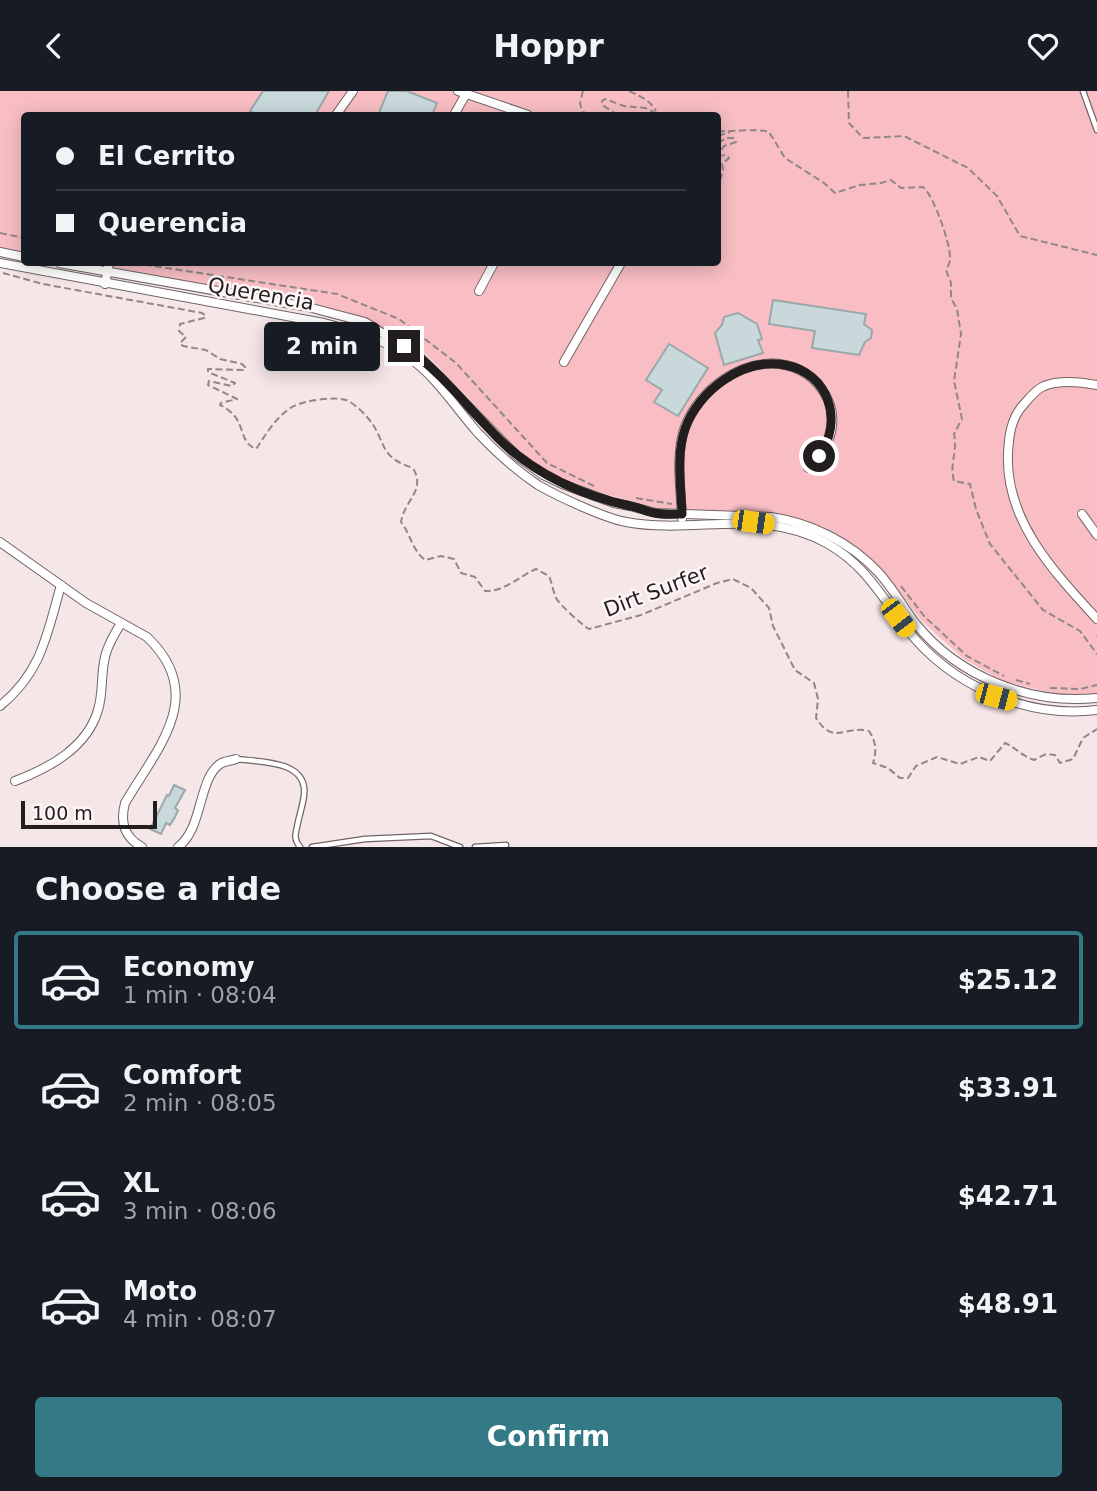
<!DOCTYPE html>
<html lang="en">
<head>
<meta charset="utf-8">
<style>
  body { margin:0; font-family:"DejaVu Sans",sans-serif; background:#20242c; color:#f1f3f6; height:100vh; display:flex; flex-direction:column; font-size:26px; white-space:nowrap }
  * { box-sizing:border-box; margin:0 }
  p { font-size:23px; color:#9ea1a6 }
  .icon { flex:none; width:38px; height:38px; fill:none; stroke:currentColor; stroke-width:2; stroke-linecap:round; stroke-linejoin:round }
  .map { position:relative; height:756px; overflow:hidden }
  .side { display:flex; flex-direction:column; background:#171b24; flex:1 }
  .side>* { flex:none }
  .banner { position:absolute; left:21px; top:21px; width:700px; height:154px; border-radius:7px; box-shadow:0 4px 18px #0003; display:grid; align-content:center; height:154px; padding:0 35px; background:#171b24 }
  .scale { position:absolute; left:21px; bottom:18px; width:136px; box-sizing:border-box; padding-left:7px; border:4px solid #231e1e; border-top:0; font-size:19px; line-height:24px; white-space:nowrap; color:#231e1e; -webkit-text-stroke:5px #fef5f6; paint-order:stroke }
  .end { position:absolute; width:32px; height:32px; margin:-16px; border:9px solid #231e1e; background:#fff; box-shadow:0 0 0 4px #fff }
  .from { border-radius:50% }
  .bubble { position:absolute; height:49px; border-radius:7px; background:#171b24; box-shadow:0 4px 18px #0003; font-size:23px; font-weight:700; line-height:49px; text-align:center }
  .car { position:absolute; width:21px; height:42px; margin:-21px -10px; border-radius:9px; box-shadow:0 0 5px 2px #0007; background:linear-gradient(#f5c518 24%,#345 0 40%,#f5c518 0 76%,#345 0 86%,#f5c518 0) }
  .banner b { display:flex; align-items:center; gap:24px; height:66px; font-size:26px }
  .banner b+b { border-top:2px solid #363941 }
  .banner i { width:18px; height:18px; background:#f1f3f6 }
  ul { padding:0; list-style:none }
  li { display:flex; align-items:center; gap:21px; height:98px; margin:0 14px 10px; padding:0 21px; border:4px solid transparent; border-radius:7px }
  li div { flex:1 }
  li b { display:block; font-size:26px }
  li em { font-style:normal; font-weight:700 }
  li.current { border-color:#337a86 }
  li>.icon { width:63px; height:63px; stroke-width:1.5 }
  h2 { padding:0 35px; font-size:32px; line-height:84px }
  .cta { display:flex; gap:14px; margin-top:auto; padding:14px 35px }
  .cta a { flex:1; height:80px; border-radius:7px; background:#337a86; color:#fff; font-size:28px; font-weight:700; line-height:80px; text-align:center }
  header { display:flex; justify-content:space-between; align-items:center; height:91px; padding:0 35px; background:#171b24; font-size:32px; font-weight:700 }
  .map>svg:first-child { display:block }
  .green { fill:#f8bec3 }
  .building { fill:#c9d8db; stroke:#99a8ab; stroke-width:2 }
  .lines { fill:none; stroke-linecap:round; stroke-linejoin:round }
  .lane-casing { stroke:#726465; stroke-width:7 }
  .street-casing { stroke:#726465; stroke-width:10 }
  .path { stroke:#918788; stroke-width:2; stroke-dasharray:7 3.5; stroke-linecap:butt }
  .lane { stroke:#fff; stroke-width:4.5 }
  .street { stroke:#fff; stroke-width:8 }
  .route { stroke:#231e1e; stroke-width:9 }
  .labels { text-anchor:middle; dominant-baseline:central; stroke-width:5; stroke-linejoin:round; paint-order:stroke }
  .street-label { font-size:21px; fill:#231e1e; stroke:#fef5f6 }
</style>
</head>
<body>
<header><svg class="icon" aria-label="back" viewBox="0 0 24 24"><path d="M15 5l-7 7 7 7"/></svg>Hoppr<svg class="icon" aria-label="heart" viewBox="0 0 24 24"><path d="M12 20l-8-8c-3-5 5-10 8-4 3-6 11-1 8 4z"/></svg></header>
<div class="map">
<svg width="1097" height="756" viewBox="0 0 1097 756">
  <rect width="100%" height="100%" fill="#f5e6e7"/>
  <polygon class="green" points="0,0 1097,0 1097,603 1065,605 1003,590 964,568 923,531 883,481 817,434 787,425 740,421 661,418 593,400 547,382 514,356 425,262 370,229 343,220 73,172 718,172 718,24 24,24 24,163 0,157"/>
  <g class="building">
    <polygon points="263,0 329,0 315,24 258,24 250,20"/>
    <polygon points="388,0 407,0 437,12 432,24 378,24"/>
    <polygon points="773,209 866,223 864,233 872,239 871,247 865,251 859,264 812,257 815,240 769,233"/>
    <polygon points="738,222 757,233 762,248 758,249 763,262 724,274 715,242 722,234 724,226"/>
    <polygon points="669,253 708,277 678,325 654,311 662,299 646,289"/>
    <polygon points="174,694 185,699 175,717 178,719 175,726 170,734 166,732 161,743 150,738 167,704 169,705"/>
  </g>
  <g class="lines">
    <defs>
      <g id="lane">
        <polyline points="1083,0 1097,39"/>
        <path d="M236 668C260 671 308 669 304 704 303 714 299 725 297 736 295 744 294 749 300 756"/>
        <polyline points="312,756 365,748 431,745 460,756"/>
        <polyline points="475,756 506,754"/>
      </g>
      <g id="street">
        <polyline points="458,0 528,24"/>
        <polyline points="336,24 353,0"/>
        <polyline points="454,24 466,3"/>
        <polyline points="0,161 24,166"/>
        <path d="M0 172 324 232C353 240 382 247 407 265 437 286 454 315 478 342 496 361 517 380 538 394 557 405 604 427 626 431 696 444 761 415 828 453 865 474 881 505 906 537 950 594 1026 628 1097 619"/>
        <path d="M59 172 308 216 365 231 420 266 517 365 543 384 562 393 614 412 630 415 656 422 771 426C811 432 850 451 878 481 893 497 903 516 916 533 959 586 1030 614 1097 607"/>
        <polyline points="105,193 109,172"/>
        <polyline points="479,200 494,172"/>
        <polyline points="564,271 621,172"/>
        <path d="M1097 294C1081 291 1059 289 1044 295 1037 298 1029 307 1024 313 1011 327 1009 344 1008 362 1005 430 1054 481 1097 528"/>
        <polyline points="1082,423 1097,444"/>
        <path d="M682 427C681 400 676 369 683 342 694 302 742 265 785 274 815 280 838 310 831 341 828 356 817 366 808 377"/>
        <path d="M0 451 86 512 147 546C208 604 158 656 125 712 120 731 124 746 142 756"/>
        <path d="M0 615C42 581 47 543 61 494"/>
        <path d="M15 690C49 677 87 657 98 619 103 603 101 587 104 571 106 557 114 544 121 532"/>
        <path d="M178 756C203 738 198 688 220 673 224 670 231 670 236 668"/>
      </g>
    </defs>
    <use href="#lane" class="lane-casing"/>
    <use href="#street" class="street-casing"/>
    <g class="path">
      <polyline points="583,0 580,12 583,24"/>
      <path d="M629 0C640 5 650 9 656 20"/>
      <polyline points="848,0 849,32 863,47 904,45 968,77 997,105 1020,145 1097,164"/>
      <polyline points="583,21 591,24"/>
      <polyline points="618,24 602,14 602,10 605,8 624,15 645,17 660,24"/>
      <path d="M718 40C732 41 758 37 769 41L785 67 824 92 835 102 860 94 881 92 891 89 901 97 923 96C934 105 951 154 950 168 950 172 948 175 946 179L951 192V207L957 218 961 243 954 290 962 328 954 343C958 361 949 373 954 390L970 393 976 418 990 453 1043 519 1080 540 1097 563"/>
      <polyline points="718,45 730,41"/>
      <polyline points="718,52 726,47 733,47 736,51 724,55 718,63"/>
      <polyline points="718,65 726,64 729,67 722,73 723,79 718,97"/>
      <polyline points="0,142 24,147"/>
      <polyline points="134,172 337,203 399,228 456,272 547,372 594,395"/>
      <path d="M3 182 43 193 202 222 206 225 204 227 180 233 179 240 186 246 180 252 183 255 206 259 220 268 242 273 246 277 243 279 208 278V281L235 292 232 295 209 290 208 294 237 308 221 312 220 314C249 328 236 350 256 358 266 343 276 326 292 316 302 310 334 305 346 309 352 311 363 321 367 326 388 350 376 365 413 377 426 400 405 408 401 431 411 444 412 459 425 469L441 465 454 468 461 482 475 486 485 500C503 501 519 486 536 478L549 485C552 492 553 500 556 507 559 513 582 534 589 538L641 524 717 492 733 488 751 497 769 517 773 535 795 579 814 592 818 608 816 627C834 655 844 634 869 640 876 651 877 659 873 672L888 677 900 687H908L916 675 937 666 960 673 979 666 990 670 1005 652C1016 657 1022 665 1034 669L1046 663 1055 664 1060 672 1073 668 1083 647 1097 638"/>
      <polyline points="636,407 672,413"/>
      <polyline points="901,495 924,525 967,565 1004,585"/>
      <polyline points="1097,545 1097,546"/>
      <polyline points="1016,589 1030,593"/>
      <polyline points="1050,597 1080,598 1097,594"/>
    </g>
    <use href="#lane" class="lane"/>
    <use href="#street" class="street"/>
  </g>
  <g class="lines">
    <path class="route" d="M404 255C441 280 468 317 499 348 536 384 580 404 630 415 638 416 647 421 655 422 664 424 673 423 682 423 681 395 676 364 685 338 698 300 743 266 785 274 829 282 844 330 819 365"/>
  </g>
  <g class="labels">
    <g class="street-label">
      <text transform="translate(261 203) rotate(10)">Querencia</text>
      <text transform="translate(656 500) rotate(-21)">Dirt Surfer</text>
    </g>
  </g>
</svg>
<div class="scale">100 m</div>
<i class="end from" style="left:819px;top:365px"></i>
<i class="end" style="left:404px;top:255px"></i>
<div class="bubble" style="left:264px;top:231px;width:116px">2 min</div>
<i class="car" style="left:753px;top:431px;rotate:98deg"></i>
<i class="car" style="left:898px;top:527px;rotate:143deg"></i>
<i class="car" style="left:996px;top:606px;rotate:105deg"></i>
<div class="banner">
<b><i class="from"></i>El Cerrito</b>
<b><i></i>Querencia</b>
</div>
</div>
<section class="side">
<h2>Choose a ride</h2>
<ul>
<li class="current"><svg class="icon" aria-label="car" viewBox="0 0 24 24"><path d="M5 17H2v-5l4-1 3-4h7l3 4 3 1v5h-3M9 17h6M6 11h13"/><circle cx="7" cy="17" r="2"/><circle cx="17" cy="17" r="2"/></svg><div><b>Economy</b><p>1 min · 08:04</p></div><em>$25.12</em></li>
<li><svg class="icon" aria-label="car" viewBox="0 0 24 24"><path d="M5 17H2v-5l4-1 3-4h7l3 4 3 1v5h-3M9 17h6M6 11h13"/><circle cx="7" cy="17" r="2"/><circle cx="17" cy="17" r="2"/></svg><div><b>Comfort</b><p>2 min · 08:05</p></div><em>$33.91</em></li>
<li><svg class="icon" aria-label="car" viewBox="0 0 24 24"><path d="M5 17H2v-5l4-1 3-4h7l3 4 3 1v5h-3M9 17h6M6 11h13"/><circle cx="7" cy="17" r="2"/><circle cx="17" cy="17" r="2"/></svg><div><b>XL</b><p>3 min · 08:06</p></div><em>$42.71</em></li>
<li><svg class="icon" aria-label="car" viewBox="0 0 24 24"><path d="M5 17H2v-5l4-1 3-4h7l3 4 3 1v5h-3M9 17h6M6 11h13"/><circle cx="7" cy="17" r="2"/><circle cx="17" cy="17" r="2"/></svg><div><b>Moto</b><p>4 min · 08:07</p></div><em>$48.91</em></li>
</ul>
<div class="cta"><a>Confirm</a></div>
</section>
</body>
</html>
